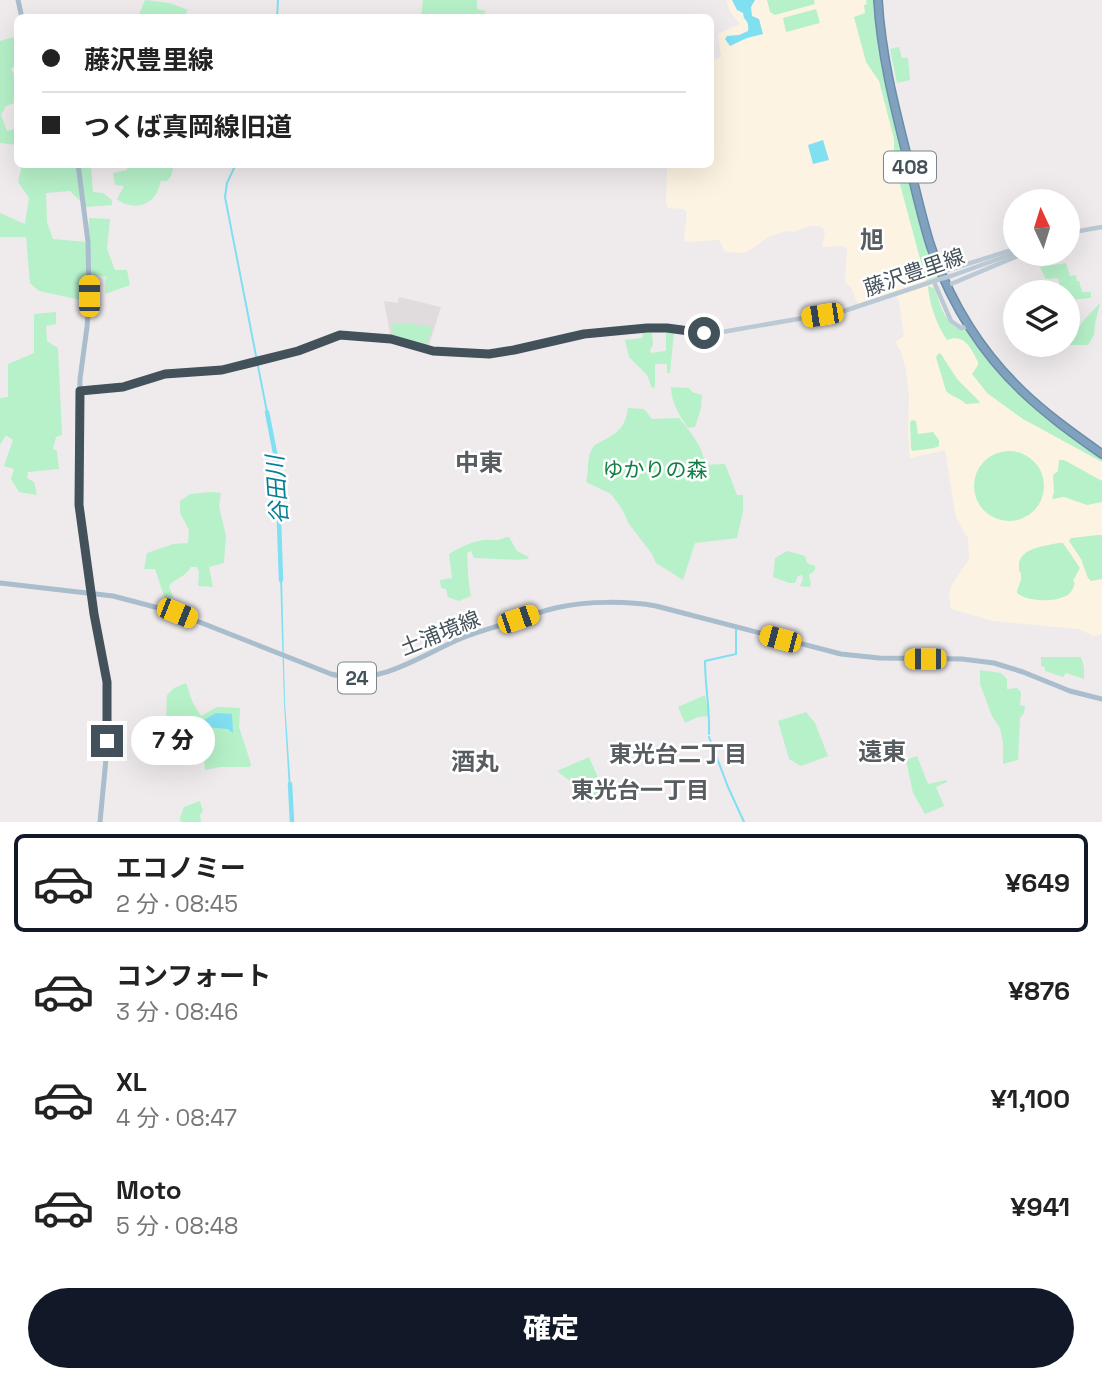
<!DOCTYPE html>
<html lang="ja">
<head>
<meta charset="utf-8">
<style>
  body { margin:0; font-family:"Space Grotesk","Noto Sans JP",sans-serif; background:#f6f6f6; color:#222; height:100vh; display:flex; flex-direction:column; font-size:26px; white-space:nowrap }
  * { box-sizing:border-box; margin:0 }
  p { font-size:23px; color:#767676 }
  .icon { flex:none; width:38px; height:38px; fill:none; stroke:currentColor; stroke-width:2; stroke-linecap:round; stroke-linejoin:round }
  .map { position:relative; height:822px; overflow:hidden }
  .panel { display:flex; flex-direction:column; background:#fff; flex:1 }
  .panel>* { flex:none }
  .banner { position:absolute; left:14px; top:14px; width:700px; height:154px; border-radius:10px; box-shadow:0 7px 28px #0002; display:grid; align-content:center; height:154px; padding:0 28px; background:#fff }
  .needle { width:46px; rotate:356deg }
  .tools { position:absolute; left:1003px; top:189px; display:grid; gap:14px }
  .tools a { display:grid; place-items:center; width:77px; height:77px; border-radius:50%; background:#fff; box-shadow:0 7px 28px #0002; font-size:35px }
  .end { position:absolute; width:32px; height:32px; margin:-16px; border:9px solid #43515a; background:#fff; box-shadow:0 0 0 4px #fff }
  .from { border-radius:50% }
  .bubble { position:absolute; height:49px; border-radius:24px; background:#fff; box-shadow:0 7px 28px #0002; font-size:23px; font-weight:800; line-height:49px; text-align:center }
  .car { position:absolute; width:21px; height:42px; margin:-21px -10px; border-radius:9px; box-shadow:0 0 5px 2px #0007; background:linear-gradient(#f5c518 24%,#345 0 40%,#f5c518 0 76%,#345 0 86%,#f5c518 0) }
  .banner b { display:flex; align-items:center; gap:24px; height:66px; font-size:26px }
  .banner b+b { border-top:2px solid #e0e0e0 }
  .banner i { width:18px; height:18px; background:#222 }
  ul { padding:12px 0 0; list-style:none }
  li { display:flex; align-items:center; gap:21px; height:98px; margin:0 14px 10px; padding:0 14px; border:4px solid transparent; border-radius:10px }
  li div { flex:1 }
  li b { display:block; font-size:26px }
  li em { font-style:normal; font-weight:800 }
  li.active { border-color:#111827 }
  li>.icon { width:63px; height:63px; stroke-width:1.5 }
  .cta { display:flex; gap:14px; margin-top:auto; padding:14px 28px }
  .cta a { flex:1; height:80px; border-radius:42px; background:#111827; color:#fff; font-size:28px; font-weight:800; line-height:80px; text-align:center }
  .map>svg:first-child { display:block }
  .commercial { fill:#fdf3e2 }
  .education { fill:#e0dcde }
  .green { fill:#b6f1c9 }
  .water { fill:#80dff1 }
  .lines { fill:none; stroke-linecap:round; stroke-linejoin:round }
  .stream { stroke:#80dff1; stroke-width:2 }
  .river { stroke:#80dff1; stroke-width:4.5 }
  .highway-casing { stroke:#6b8daa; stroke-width:10 }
  .secondary { stroke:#bbc9d4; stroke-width:4.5 }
  .primary { stroke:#a9bdcd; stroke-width:5 }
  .highway { stroke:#80a2bf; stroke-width:7 }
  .secondary-bridge { stroke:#bbc9d4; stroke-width:4.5 }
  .route { stroke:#43515a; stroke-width:9 }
  .labels { text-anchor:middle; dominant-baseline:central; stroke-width:5; stroke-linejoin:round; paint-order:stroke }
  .shield { fill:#fff; stroke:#7b858c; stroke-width:2 }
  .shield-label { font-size:19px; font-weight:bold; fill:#43515a }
  .street-label { font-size:21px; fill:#43515a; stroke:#fff }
  .park-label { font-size:21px; fill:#117f42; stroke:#fff }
  .water-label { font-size:23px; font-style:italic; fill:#058096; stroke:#fff }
  .neighbourhood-label { font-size:23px; font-weight:bold; fill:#585d61; stroke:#fff }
  .quarter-label { font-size:24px; font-weight:bold; fill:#585d61; stroke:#fff }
</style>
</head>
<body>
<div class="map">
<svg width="1102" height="822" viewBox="0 0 1102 822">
  <rect width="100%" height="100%" fill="#efebec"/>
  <polygon class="commercial" points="726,0 875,0 883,67 923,234 940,277 932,280 948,320 957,329 968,330 1005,378 1102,457 1102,634 1093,636 1079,629 993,621 951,609 949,595 951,586 969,559 968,538 956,518 945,450 910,458 908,434 909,394 906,370 901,352 895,342 904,336 899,302 895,292 858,304 851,288 845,281 847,249 844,246 822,247 825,233 823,228 819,226 810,226 793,232 788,231 770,236 747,252 740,253 725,252 720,241 718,240 686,242 684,241 687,212 683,209 668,208 666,204 667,165 710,164 711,60 719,58 721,56 718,34 719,33 740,24 730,11"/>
  <polygon class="education" points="399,297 441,307 428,348 391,338 384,301 398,303"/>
  <g class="green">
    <polygon points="145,0 170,3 188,10 184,17 138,17"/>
    <polygon points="423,0 477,0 477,9 486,11 484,15 480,17 421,17"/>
    <polygon points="767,0 814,0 815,4 775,15 770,12"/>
    <polygon points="866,0 874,0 882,67 923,234 939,277 926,281 894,162 894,139 879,81 866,62 854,17 865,13 864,5 867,4"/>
    <polygon points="816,9 820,23 786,32 783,18"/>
    <polygon points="17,36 17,64 11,69 13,73 17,72 17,102 6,106 1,115 7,131 17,128 17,145 0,143 0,41"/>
    <polygon points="899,47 902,58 908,58 910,80 897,83 890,49"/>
    <polygon points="22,165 91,165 93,192 103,193 112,200 112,205 86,207 70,191 46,193 47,222 53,239 88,242 89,218 110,219 107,249 115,270 127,270 130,285 105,294 106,277 97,275 83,276 85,301 39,291 30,283 26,237 0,237 0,213 25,224 29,198 18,182"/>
    <path d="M128 165V164L174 165 171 176 167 181H161C159 186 158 193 154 197 146 208 126 208 117 199L124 186 115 185 113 173 127 170Z"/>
    <polygon points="1066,263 1070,276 1076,275 1077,281 1079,281 1082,292 1091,292 1091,298 1068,300 1068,292 1056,292 1060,286 1058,278 1046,279 1040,267"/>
    <path d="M928 286 934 288C941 305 946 331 968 330L1014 388 1050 420 1102 458V462L1023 419 987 393 972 374 978 365V362C971 348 964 333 947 340 937 326 929 303 928 286Z"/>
    <polygon points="1099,304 1100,305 1095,323 1094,335 1088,345 1067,345 1083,321"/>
    <polygon points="56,312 56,324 46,326 47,341 58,348 62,435 56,437 53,449 57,451 59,469 28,472 27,478 34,482 37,495 19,492 11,479 14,469 4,466 13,440 6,435 0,445 0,398 8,397 8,364 34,353 34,314"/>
    <path d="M392 323C401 324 410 321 417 326L420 325 433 327 426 346 393 336Z"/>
    <polygon points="666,330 674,331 670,373 667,373 667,364 655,364 655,387 652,388 647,375 629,357 625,340 642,338 643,332 652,331 653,345 650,350 651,353 666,351"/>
    <path d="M939 353 941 354 957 379 980 402 979 403 966 404C959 397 952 397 946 391L936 357Z"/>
    <path d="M671 387 689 388 692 392 702 395 701 408 695 427 688 428C680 416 671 402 671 387Z"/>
    <path d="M628 408 644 409 652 419 679 418C691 433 703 446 705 465L725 464 737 495H743V511L737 538 695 543 683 580 656 563 652 554 629 524 622 509 611 494 586 482C590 469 585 455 596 444 597 444 606 439 606 439 620 432 626 424 628 408Z"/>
    <polygon points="912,420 916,421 918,434 933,432 939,440 939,446 934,448 913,451 911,449 910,422"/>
    <circle cx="1009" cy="486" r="35"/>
    <polygon points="1059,460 1064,460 1102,481 1102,502 1087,505 1064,497 1052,499 1054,492 1053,475 1058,471"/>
    <path d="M212 492 221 493 219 506 226 536 224 563 209 567 213 587 198 586 199 572 197 567H191C185 578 176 577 169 586L173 597 165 599 155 569H144L147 553 173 544 188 543 189 530 180 513V501L190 494Z"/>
    <polygon points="1098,535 1102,535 1102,579 1091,581 1088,578 1081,559 1069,541 1071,538"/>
    <path d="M506 537H509L517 551 529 557 528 559C511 561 492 558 474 558L471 551 467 553C468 568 468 582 471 596L459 601 448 597 446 589 441 588 440 580 452 578 449 554C460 547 471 542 483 540 493 539 497 542 506 537Z"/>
    <path d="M1058 543H1063L1080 568 1073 581 1075 583C1073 588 1073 590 1069 594 1057 603 1028 602 1017 593 1017 587 1021 584 1021 577 1021 568 1019 576 1019 567 1017 548 1046 546 1058 543Z"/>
    <polygon points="787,551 805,556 807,563 815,566 815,570 809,575 811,584 809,587 800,586 803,579 802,575 798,576 795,583 789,583 773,577 775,558"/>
    <polygon points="1041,657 1081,657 1084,667 1084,679 1066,673 1063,677 1045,671 1045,667 1041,666"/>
    <polygon points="980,670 1001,673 1007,679 1007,689 1017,688 1021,692 1020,705 1025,706 1024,713 1020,718 1018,760 1003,764 1003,743 1000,728 992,716 980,684"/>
    <polygon points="186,683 193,703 201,716 217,707 240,708 239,727 251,764 250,767 220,767 205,770 203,746 192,746 193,729 196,722 189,716 184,719 186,728 175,728 169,721 166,721 167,695 174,688"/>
    <polygon points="705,695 709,716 698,717 685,723 678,707"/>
    <polygon points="806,712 815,723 828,756 801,766 789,759 778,721"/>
    <polygon points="917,756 928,784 946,780 947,782 936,787 944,806 925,814 913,793 906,760"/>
    <polygon points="589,757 606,796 589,803 579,788 557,771"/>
    <polygon points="200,801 203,811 200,815 201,822 181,822 180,818 184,807"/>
  </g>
  <g class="water">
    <path d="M732 0H755L751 7 752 16 759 19 763 34 747 38 730 46 725 39 727 36 739 35 748 31C749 26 748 22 744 18L743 13 737 10Z"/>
    <polygon points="823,140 829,160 813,164 808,145"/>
    <polygon points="280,575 282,575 285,702 291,790 289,790 284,702"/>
    <polygon points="216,713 232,714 233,733 228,729 205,727 203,730 200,719 204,720"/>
  </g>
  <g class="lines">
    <g class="stream">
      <polyline points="277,18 278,0"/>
      <polyline points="236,164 227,183 225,197 267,412"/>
      <path d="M709 734C710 710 705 686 705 661L736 654V630"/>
      <polyline points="709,737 728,787 744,822"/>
    </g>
    <g class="river">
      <polyline points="267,412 277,463 281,580"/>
      <polyline points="290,784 292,822"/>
    </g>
    <defs>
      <path id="highway" d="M878 0C881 53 894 105 907 156 915 186 921 215 930 244 949 299 980 351 1022 391 1047 415 1074 434 1102 454"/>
    </defs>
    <use href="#highway" class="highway-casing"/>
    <g class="secondary">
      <polyline points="1068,233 1102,227"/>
      <polyline points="945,271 1015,249"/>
      <polyline points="951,276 1015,253"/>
      <polyline points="934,282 951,321 961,328 969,326"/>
      <polyline points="951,284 1022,254"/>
      <polyline points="80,391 123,387 165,374 222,370 298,351 339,335 391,339 433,351 489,354 514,350 580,335 647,328 667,328 704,333 722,332 844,311 940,279"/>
    </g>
    <g class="primary">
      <polyline points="18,0 22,18"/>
      <polyline points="78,164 88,242 89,296 87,327 80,379 79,505 94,614 108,687 107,748 100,822"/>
      <path d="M0 583 113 596 174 612 331 674C378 688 421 655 462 638 479 631 496 627 513 621 529 616 544 610 560 607 587 601 629 601 656 606L841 654 879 658 962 659 994 663 1023 672 1070 691 1102 699"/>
    </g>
    <use href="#highway" class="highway"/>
    <polyline class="secondary-bridge" points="940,279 951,276"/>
  </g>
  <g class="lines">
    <polyline class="route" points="107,741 107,682 94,614 79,505 80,391 123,387 165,374 222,370 298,351 340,335 391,339 433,351 489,354 514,350 584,334 647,328 667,328 704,333"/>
  </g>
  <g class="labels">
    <g class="shield">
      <rect x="884" y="151.5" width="52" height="31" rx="5"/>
      <rect x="338" y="662.5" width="38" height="31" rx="5"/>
    </g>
    <g class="shield-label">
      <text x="910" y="167">408</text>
      <text x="357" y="678">24</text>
    </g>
    <g class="street-label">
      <text transform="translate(914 272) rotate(-19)">藤沢豊里線</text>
      <text transform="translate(440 633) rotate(-22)">土浦境線</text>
    </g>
    <g class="park-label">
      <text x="655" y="469">ゆかりの森</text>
    </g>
    <g class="water-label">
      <text transform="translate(277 490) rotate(-94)">谷田川</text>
    </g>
    <g class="neighbourhood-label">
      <text x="678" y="754">東光台二丁目</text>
      <text x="640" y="790">東光台一丁目</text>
    </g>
    <g class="quarter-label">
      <text x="872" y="239">旭</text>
      <text x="479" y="462">中東</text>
      <text x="882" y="751">遠東</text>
      <text x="475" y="761">酒丸</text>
    </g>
  </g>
</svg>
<div class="tools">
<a><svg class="needle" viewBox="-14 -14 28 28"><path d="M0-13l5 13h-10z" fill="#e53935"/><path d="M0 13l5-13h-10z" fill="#767676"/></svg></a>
<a><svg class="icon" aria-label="layers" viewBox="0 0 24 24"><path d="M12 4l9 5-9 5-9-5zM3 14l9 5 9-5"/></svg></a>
</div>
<i class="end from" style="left:704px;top:333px"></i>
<i class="end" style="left:107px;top:741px"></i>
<div class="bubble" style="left:131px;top:716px;width:84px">7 分</div>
<i class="car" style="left:89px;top:296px;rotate:0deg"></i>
<i class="car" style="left:822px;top:315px;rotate:261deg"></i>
<i class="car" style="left:177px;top:613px;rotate:112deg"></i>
<i class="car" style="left:518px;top:619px;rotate:71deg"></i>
<i class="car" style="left:780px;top:639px;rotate:285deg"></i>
<i class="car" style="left:925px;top:659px;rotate:270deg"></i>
<div class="banner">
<b><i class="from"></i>藤沢豊里線</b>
<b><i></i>つくば真岡線旧道</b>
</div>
</div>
<section class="panel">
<ul>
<li class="active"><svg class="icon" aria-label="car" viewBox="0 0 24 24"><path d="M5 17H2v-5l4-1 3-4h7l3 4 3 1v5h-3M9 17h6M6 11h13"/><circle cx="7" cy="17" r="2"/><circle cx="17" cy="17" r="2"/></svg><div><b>エコノミー</b><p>2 分 · 08:45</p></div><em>¥649</em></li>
<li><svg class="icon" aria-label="car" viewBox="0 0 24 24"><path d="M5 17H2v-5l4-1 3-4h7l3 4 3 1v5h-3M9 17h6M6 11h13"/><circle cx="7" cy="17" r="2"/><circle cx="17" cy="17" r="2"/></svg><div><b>コンフォート</b><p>3 分 · 08:46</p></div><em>¥876</em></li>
<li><svg class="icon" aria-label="car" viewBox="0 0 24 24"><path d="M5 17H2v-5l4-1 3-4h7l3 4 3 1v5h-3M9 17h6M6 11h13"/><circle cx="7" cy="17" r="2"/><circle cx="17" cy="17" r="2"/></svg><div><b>XL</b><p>4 分 · 08:47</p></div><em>¥1,100</em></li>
<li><svg class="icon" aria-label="car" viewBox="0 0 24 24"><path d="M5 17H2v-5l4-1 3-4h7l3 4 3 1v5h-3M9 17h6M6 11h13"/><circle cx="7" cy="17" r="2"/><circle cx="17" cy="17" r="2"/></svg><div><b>Moto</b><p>5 分 · 08:48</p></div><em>¥941</em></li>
</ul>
<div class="cta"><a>確定</a></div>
</section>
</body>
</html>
